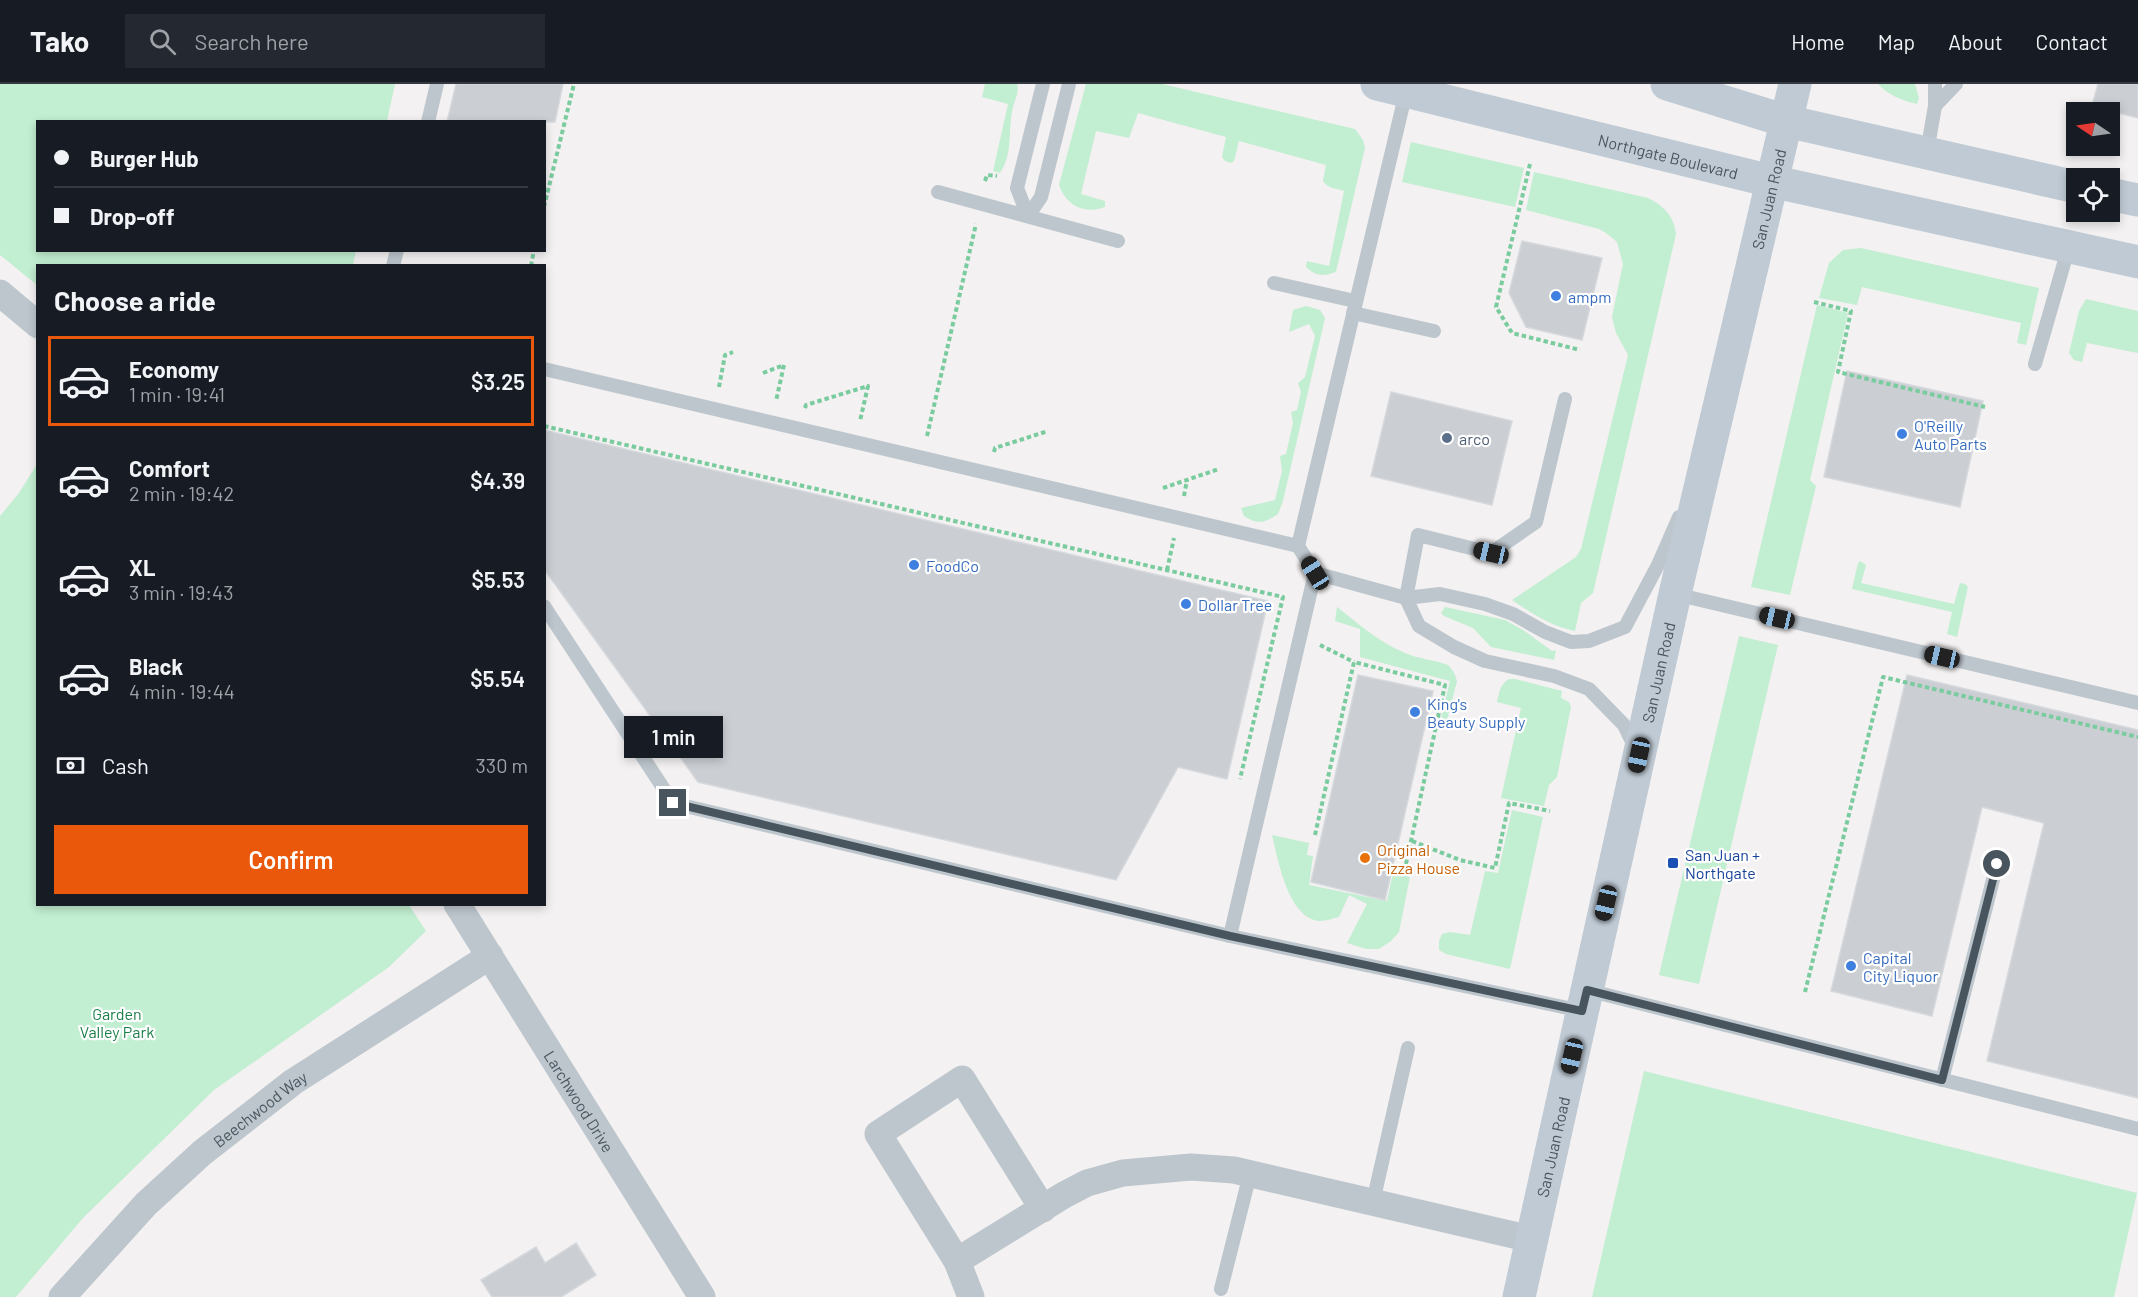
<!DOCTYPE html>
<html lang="en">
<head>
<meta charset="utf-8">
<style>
  body { margin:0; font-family:Barlow,sans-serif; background:#242831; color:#f1f3f6; height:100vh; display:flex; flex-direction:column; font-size:22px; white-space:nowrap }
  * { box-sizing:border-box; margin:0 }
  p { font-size:20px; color:#9ea1a6 }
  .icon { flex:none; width:33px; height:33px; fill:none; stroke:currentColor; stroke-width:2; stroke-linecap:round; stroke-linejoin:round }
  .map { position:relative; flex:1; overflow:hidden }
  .panel { position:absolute; left:36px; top:180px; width:510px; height:642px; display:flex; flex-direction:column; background:#171b24; border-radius:0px; box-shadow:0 3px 9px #0003 }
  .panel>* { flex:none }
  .hud { position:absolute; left:36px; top:36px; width:510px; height:132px; border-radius:0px; box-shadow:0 3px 9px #0003; display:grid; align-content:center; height:132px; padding:0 18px; background:#171b24 }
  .needle { width:39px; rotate:283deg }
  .tools { position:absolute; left:2066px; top:18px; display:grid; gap:12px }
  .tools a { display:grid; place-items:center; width:54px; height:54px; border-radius:0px; background:#171b24; box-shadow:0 3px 9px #0003; font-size:30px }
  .end { position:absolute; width:27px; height:27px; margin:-14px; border:8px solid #49555e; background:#fff; box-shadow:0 0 0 3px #fff }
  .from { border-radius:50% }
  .bubble { position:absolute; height:42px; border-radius:0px; background:#171b24; box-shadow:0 3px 9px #0003; font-size:20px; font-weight:600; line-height:42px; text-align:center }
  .car { position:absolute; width:18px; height:36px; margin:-18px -9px; border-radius:8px; box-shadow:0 0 4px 2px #0007; background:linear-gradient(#222 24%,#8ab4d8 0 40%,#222 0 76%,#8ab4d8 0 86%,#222 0) }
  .hud b { display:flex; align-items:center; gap:21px; height:57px; font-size:22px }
  .hud b+b { border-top:2px solid #363941 }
  .hud i { width:15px; height:15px; background:#f1f3f6 }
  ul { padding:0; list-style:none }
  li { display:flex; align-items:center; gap:18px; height:90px; margin:0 12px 9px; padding:0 6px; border:3px solid transparent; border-radius:0px }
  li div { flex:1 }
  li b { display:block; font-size:22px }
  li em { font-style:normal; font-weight:600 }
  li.active { border-color:#ea580c }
  li>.icon { width:54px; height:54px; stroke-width:1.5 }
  h2 { padding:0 18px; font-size:27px; line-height:72px }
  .pay { display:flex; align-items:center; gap:15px; height:66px; padding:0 18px; font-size:22px }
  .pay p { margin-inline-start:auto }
  .cta { display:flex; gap:12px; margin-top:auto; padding:12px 18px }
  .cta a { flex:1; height:69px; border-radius:0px; background:#ea580c; color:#fff; font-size:24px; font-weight:600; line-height:69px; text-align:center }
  header { display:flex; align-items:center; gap:36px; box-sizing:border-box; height:84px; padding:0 30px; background:#171b24; border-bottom:2px solid #363941 }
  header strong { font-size:28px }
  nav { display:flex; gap:33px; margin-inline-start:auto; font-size:21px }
  .search { width:420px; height:54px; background:#242831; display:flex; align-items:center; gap:15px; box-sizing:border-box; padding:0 21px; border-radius:0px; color:#9ea1a6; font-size:22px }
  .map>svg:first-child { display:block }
  .green { fill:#c2eed1 }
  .building { fill:#cbced3; stroke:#d5d8dc; stroke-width:1.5 }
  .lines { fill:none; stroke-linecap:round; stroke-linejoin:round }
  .path { stroke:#7acc9f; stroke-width:4; stroke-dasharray:4.5 3; stroke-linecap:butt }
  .service { stroke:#bdc6cd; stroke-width:14 }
  .minor { stroke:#bdc6cd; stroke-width:27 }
  .secondary { stroke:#bfcad4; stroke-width:33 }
  .route { stroke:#49555e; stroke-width:8 }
  .shop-dot { fill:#3f7fe0; stroke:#fff; stroke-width:2 }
  .service-dot { fill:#5c6f8a; stroke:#fff; stroke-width:2 }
  .food-dot { fill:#e8710a; stroke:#fff; stroke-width:2 }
  .transit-dot { fill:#1a4fb4; stroke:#fff; stroke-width:2 }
  .labels { text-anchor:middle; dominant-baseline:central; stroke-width:4.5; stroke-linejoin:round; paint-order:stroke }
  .street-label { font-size:16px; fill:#49555e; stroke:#fff }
  .shop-label { font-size:16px; fill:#366cbe; stroke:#fff; text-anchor:start }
  .service-label { font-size:16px; fill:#4e5e75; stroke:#fff; text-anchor:start }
  .food-label { font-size:16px; fill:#c56008; stroke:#fff; text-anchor:start }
  .transit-label { font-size:16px; fill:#164399; stroke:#fff; text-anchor:start }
  .park-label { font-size:16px; fill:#1b7f47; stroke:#fff }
</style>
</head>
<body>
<header>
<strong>Tako</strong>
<div class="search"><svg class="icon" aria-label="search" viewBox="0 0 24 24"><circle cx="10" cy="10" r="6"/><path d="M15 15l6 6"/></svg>Search here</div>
<nav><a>Home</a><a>Map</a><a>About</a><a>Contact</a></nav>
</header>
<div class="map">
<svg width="2138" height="1213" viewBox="0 0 2138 1213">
  <rect width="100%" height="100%" fill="#f3f1f1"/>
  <g class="green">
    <polygon points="0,0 395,0 387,37 38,38 38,166 356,167 353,181 38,182 37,201 0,171"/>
    <path d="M985 0H1017C1020 9 1013 19 1012 28 1008 49 1013 70 1000 89L993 87 1008 20 982 13Z"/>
    <path d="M1086 0H1162L1355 45 1363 56 1365 64 1336 188C1322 193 1316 192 1306 183L1307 177 1329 182 1344 107C1336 104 1328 105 1323 97L1326 81 1239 57 1234 77 1231 79 1225 77 1222 73 1226 53 1138 29 1129 54 1096 47 1081 110 1105 117V123C1084 131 1066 121 1059 101Z"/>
    <path d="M1878 0H1915L1919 14 1917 20C1901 16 1890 12 1878 0Z"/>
    <polygon points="1411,58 1524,84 1515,123 1402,98"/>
    <path d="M1534 88 1648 114C1664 122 1674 132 1676 150L1593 509 1581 519 1575 547C1551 542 1533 530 1512 516L1576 473 1581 465 1628 271 1616 249 1612 233 1623 180 1617 158 1606 149 1599 145 1526 126Z"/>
    <polygon points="1861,164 2039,204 2026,261 2017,259 2021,239 1862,203 1857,221 1819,214 1829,179 1843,166"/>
    <polygon points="2086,215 2138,227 2138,269 2087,259 2082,278 2074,276 2069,269 2079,227"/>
    <polygon points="1817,221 1848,229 1810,396 1816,402 1790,511 1751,503"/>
    <path d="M1306 222 1320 226 1325 234 1283 417 1278 430C1264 439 1258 441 1244 432L1241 424 1275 416 1282 387 1280 372 1286 370 1293 339 1291 328 1297 326 1301 308 1298 299 1305 293 1315 252 1309 240 1289 248 1293 226Z"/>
    <polygon points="37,380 38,820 409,821 426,847 389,883 214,1006 83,1134 16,1213 0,1213 0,432 19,409"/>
    <polygon points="1860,477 1866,481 1861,499 1954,520 1960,499 1965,500 1968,503 1957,553 1947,550 1952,528 1852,505 1858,479"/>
    <path d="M1337 523C1359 540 1380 559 1405 569 1419 575 1434 576 1448 581 1453 586 1455 590 1457 597L1445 644 1439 643 1450 597 1360 573V545L1335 537Z"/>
    <polygon points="1445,523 1505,536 1523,546 1552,567 1556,566 1554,576 1491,563 1473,544 1444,532 1441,529"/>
    <polygon points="1739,552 1778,561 1699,900 1659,891"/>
    <path d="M1509 595H1515L1562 607 1561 614 1569 618 1571 623 1557 693 1549 701 1544 722 1501 714 1521 624 1497 618C1499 609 1500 600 1509 595Z"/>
    <polygon points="1512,726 1543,733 1510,885 1446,870 1439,866 1439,857 1442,850 1450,848 1470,851 1485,787 1498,789"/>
    <path d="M1272 751 1309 759 1307 771 1313 772 1309 801 1387 817 1393 789 1410 793 1399 848 1391 857 1379 865H1366L1347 859 1367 820 1349 811 1339 833C1333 834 1326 837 1320 837 1288 835 1278 775 1272 751Z"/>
    <polygon points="1644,987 2137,1109 2114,1213 1592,1213"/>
  </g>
  <g class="building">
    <polygon points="456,0 563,0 555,38 447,38"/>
    <polygon points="2098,0 2138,0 2138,34 2092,22"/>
    <polygon points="1522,157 1602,174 1582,256 1526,243 1509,209"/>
    <polygon points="1847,287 1983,317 1960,423 1824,393"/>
    <polygon points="1391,308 1512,337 1492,421 1371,392"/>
    <polygon points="544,346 1268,517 1227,695 1178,683 1116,796 698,698 544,485"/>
    <polygon points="1358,591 1433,607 1385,816 1311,798"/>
    <polygon points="1907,591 2138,646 2138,1014 1987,977 2044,739 1982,723 1932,932 1831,907"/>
    <polygon points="576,1159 596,1191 561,1213 492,1213 481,1196 536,1163 545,1179"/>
  </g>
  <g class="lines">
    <g class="path">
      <polyline points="1530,80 1496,223 1512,249 1580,266"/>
      <polyline points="985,97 987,91 997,92"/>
      <polyline points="544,123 574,0"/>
      <polyline points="531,182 534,166"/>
      <polyline points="1814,218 1851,227 1838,288 1985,323"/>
      <polyline points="763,289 784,281 776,317"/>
      <polyline points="719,303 725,271 733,268"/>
      <polyline points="805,324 806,321 868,302 860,337"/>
      <polyline points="544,342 1283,513 1240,695"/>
      <polyline points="927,352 976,140"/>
      <polyline points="994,368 995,364 1048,347"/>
      <polyline points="1163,404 1219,385"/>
      <polyline points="1184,412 1187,396"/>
      <polyline points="1167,486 1174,454"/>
      <polyline points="1320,561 1354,578"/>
      <polyline points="1315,751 1354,578 1445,601 1404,789"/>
      <polyline points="1412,757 1460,776 1495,784 1509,719 1550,727"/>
      <polyline points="1805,908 1883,593 2138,653"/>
    </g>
    <g class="service">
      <polyline points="1935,22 1956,0"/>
      <polyline points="428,38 437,0"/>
      <polyline points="1927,68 1935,22 1935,0"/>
      <polyline points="938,108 1118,157"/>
      <polyline points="1028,132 1041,113 1069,0"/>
      <polyline points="1028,132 1017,104 1043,0"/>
      <polyline points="393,182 397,166"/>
      <polyline points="1274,199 1355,217"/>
      <polyline points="1353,229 1434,247"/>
      <polyline points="2035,280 2069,162"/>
      <polyline points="544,285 1298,462"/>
      <polyline points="1565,315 1536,438 1491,469 1418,451 1406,514 1419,542 1454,563 1485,577 1554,592 1589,605 1624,641 1635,664"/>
      <polyline points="1315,489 1406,514 1440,510 1485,520 1513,530 1545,548 1571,558 1589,557 1625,543 1658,481 1679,433"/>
      <polyline points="1675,510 2138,619"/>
      <polyline points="544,522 673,719 1230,852 1582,927"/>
      <polyline points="1230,852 1315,489 1298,462 1406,8"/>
      <polyline points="1587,906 2138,1045"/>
      <polyline points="1942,996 1997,780"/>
      <polyline points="1373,1118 1408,964"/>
      <polyline points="1221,1205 1250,1090"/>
    </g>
    <g class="minor">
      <polyline points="0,209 38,241"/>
      <path id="s1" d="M457 820 702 1213"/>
      <polyline points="957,1177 1064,1111 1087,1099 1123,1089 1191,1083 1234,1086 1531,1155"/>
      <path id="s2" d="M62 1213 146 1120 203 1068 293 998 490 872"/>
      <polyline points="971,1213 957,1177 878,1050 962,995 1043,1125"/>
    </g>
    <g class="secondary">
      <path id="s3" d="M1377 0 1771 97 2138 178"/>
      <polyline points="1667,0 1786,37 2076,103"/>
      <polyline points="2109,110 2138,116"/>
      <path id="s4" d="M1519 1213 1675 510 1795 0"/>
    </g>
  </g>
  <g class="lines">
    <polyline class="route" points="673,719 1230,852 1582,927 1587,906 1942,996 1997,780"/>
  </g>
  <g class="shop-dot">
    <circle cx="1556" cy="212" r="6"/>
    <circle cx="1902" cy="350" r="6"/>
    <circle cx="914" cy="481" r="6"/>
    <circle cx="1186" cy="520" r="6"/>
    <circle cx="1415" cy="628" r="6"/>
    <circle cx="1851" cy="882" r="6"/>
  </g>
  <circle class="service-dot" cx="1447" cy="354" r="6"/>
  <circle class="food-dot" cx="1365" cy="774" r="6"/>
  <rect class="transit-dot" x="1667" y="773" width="12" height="12" rx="3"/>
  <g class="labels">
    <g class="street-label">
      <text stroke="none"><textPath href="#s3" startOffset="300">Northgate Boulevard</textPath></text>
      <text stroke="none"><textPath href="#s4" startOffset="1126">San Juan Road</textPath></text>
      <text stroke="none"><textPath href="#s4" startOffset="640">San Juan Road</textPath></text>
      <text stroke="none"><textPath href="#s1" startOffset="232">Larchwood Drive</textPath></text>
      <text stroke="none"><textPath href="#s2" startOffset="274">Beechwood Way</textPath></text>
      <text stroke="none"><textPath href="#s4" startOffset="154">San Juan Road</textPath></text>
    </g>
    <g class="shop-label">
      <text x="1568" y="212">ampm</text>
      <text x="1914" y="341">O'Reilly<tspan x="1914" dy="18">Auto Parts</tspan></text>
      <text x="926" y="481">FoodCo</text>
      <text x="1198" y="520">Dollar Tree</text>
      <text x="1427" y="619">King's<tspan x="1427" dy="18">Beauty Supply</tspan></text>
      <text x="1863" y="873">Capital<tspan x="1863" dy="18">City Liquor</tspan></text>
    </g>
    <g class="service-label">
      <text x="1459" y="354">arco</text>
    </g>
    <g class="food-label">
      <text x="1377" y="765">Original<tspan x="1377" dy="18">Pizza House</tspan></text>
    </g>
    <g class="transit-label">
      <text x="1685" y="770">San Juan +<tspan x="1685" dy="18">Northgate</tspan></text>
    </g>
    <g class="park-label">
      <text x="117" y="929">Garden<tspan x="117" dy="18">Valley Park</tspan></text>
    </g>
  </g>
</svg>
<div class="tools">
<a><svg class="needle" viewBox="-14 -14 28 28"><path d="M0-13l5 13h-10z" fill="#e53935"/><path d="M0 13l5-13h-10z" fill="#9ea1a6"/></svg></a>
<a><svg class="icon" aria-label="locate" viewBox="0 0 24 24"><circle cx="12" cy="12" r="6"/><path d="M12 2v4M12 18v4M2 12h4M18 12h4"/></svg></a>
</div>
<i class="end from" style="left:1997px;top:780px"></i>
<i class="end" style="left:673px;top:719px"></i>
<div class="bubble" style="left:624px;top:632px;width:99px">1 min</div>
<i class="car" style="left:1491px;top:469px;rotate:283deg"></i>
<i class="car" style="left:1315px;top:489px;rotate:328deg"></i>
<i class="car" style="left:1777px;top:534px;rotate:283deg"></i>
<i class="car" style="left:1942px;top:573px;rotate:283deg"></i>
<i class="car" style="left:1639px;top:671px;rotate:192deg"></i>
<i class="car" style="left:1606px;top:819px;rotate:193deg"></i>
<i class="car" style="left:1572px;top:972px;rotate:193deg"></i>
<div class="hud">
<b><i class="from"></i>Burger Hub</b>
<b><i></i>Drop-off</b>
</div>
<section class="panel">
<h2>Choose a ride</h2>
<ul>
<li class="active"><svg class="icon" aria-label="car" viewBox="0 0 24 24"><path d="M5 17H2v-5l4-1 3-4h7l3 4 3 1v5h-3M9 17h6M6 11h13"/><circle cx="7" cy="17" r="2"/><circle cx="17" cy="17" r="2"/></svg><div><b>Economy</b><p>1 min · 19:41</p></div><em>$3.25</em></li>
<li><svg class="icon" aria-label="car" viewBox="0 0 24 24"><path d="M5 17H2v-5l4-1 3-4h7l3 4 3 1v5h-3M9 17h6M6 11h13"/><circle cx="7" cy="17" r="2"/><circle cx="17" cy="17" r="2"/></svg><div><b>Comfort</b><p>2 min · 19:42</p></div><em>$4.39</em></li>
<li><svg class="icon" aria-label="car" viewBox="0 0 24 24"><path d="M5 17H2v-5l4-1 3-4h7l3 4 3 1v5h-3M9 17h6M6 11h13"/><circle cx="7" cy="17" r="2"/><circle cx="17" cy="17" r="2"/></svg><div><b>XL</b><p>3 min · 19:43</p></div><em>$5.53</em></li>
<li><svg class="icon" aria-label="car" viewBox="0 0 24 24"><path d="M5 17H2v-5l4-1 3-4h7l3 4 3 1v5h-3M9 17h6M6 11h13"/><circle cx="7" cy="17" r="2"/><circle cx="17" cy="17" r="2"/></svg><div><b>Black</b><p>4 min · 19:44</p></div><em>$5.54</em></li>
</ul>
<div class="pay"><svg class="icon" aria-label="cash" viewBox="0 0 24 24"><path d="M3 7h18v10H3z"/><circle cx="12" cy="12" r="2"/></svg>Cash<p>330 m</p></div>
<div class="cta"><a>Confirm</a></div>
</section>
</div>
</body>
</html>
